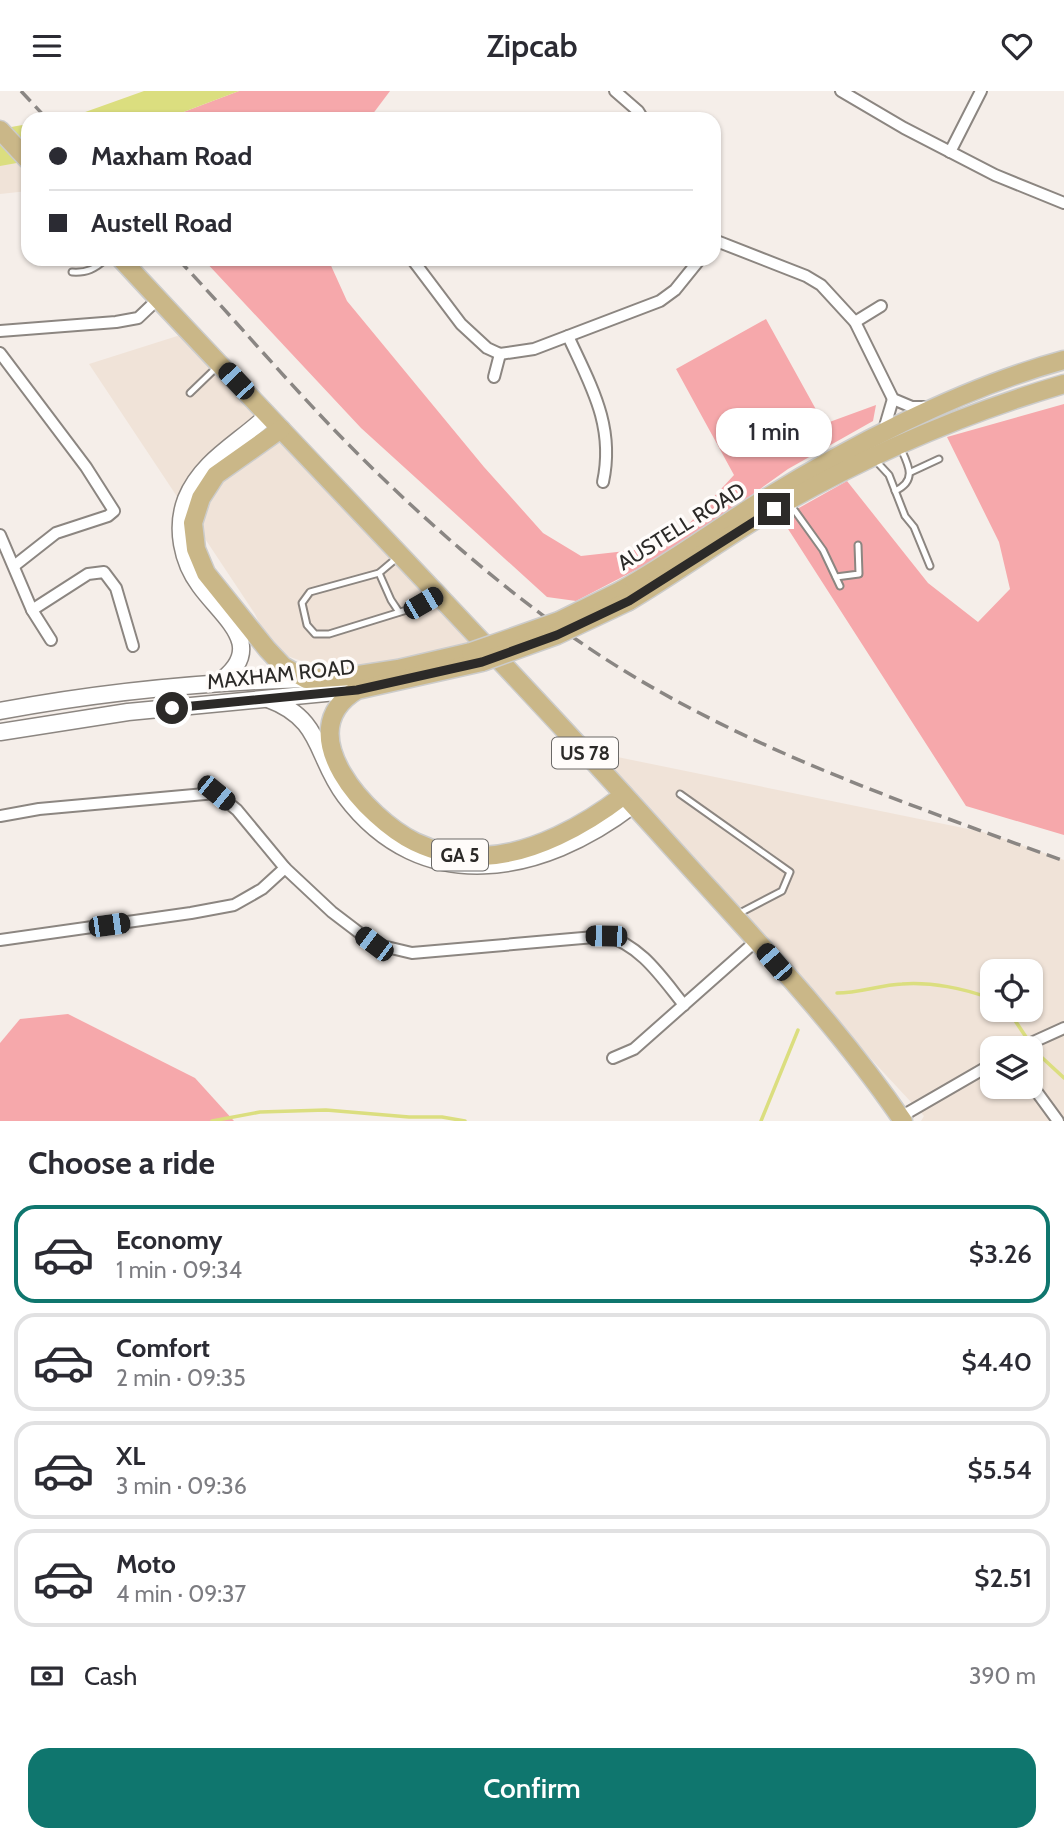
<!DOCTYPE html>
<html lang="en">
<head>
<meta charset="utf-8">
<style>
  body { margin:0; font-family:Cabin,sans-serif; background:#f2f2f3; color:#2b2b33; height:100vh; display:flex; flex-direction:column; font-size:26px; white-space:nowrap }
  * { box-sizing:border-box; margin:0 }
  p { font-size:23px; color:#7c7c81 }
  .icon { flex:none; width:38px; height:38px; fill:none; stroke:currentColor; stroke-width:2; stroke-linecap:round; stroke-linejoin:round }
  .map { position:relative; height:1030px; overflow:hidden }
  .sheet { display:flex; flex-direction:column; background:#fff; flex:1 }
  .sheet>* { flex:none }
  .guide { position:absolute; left:21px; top:21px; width:700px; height:154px; border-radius:21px; box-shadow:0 2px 5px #0004; display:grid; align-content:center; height:154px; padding:0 28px; background:#fff }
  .controls { position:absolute; left:980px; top:868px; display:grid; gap:14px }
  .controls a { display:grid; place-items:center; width:63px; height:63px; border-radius:14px; background:#fff; box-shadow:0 2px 5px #0004; font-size:35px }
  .end { position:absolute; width:32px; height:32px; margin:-16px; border:9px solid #2c2a28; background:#fff; box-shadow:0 0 0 4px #fff }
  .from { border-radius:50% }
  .bubble { position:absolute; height:49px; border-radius:21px; background:#fff; box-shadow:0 2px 5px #0004; font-size:23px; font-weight:600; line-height:49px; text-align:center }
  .car { position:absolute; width:21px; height:42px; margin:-21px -10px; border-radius:9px; box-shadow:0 0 5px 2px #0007; background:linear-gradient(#222 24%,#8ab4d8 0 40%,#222 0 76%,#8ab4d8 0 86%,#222 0) }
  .guide b { display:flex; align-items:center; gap:24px; height:66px; font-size:26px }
  .guide b+b { border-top:2px solid #e1e1e2 }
  .guide i { width:18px; height:18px; background:#2b2b33 }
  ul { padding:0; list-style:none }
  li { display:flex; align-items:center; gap:21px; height:98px; margin:0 14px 10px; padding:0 14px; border:4px solid #e1e1e2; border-radius:21px }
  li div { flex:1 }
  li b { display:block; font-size:26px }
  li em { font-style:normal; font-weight:600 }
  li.selected { border-color:#0f766e }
  li>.icon { width:63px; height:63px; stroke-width:1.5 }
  h2 { padding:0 28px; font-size:32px; line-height:84px }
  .pay { display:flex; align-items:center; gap:18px; height:77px; padding:0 28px; font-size:26px }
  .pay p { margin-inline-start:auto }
  .cta { display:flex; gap:14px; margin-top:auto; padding:14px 28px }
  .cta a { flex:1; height:80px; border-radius:21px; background:#0f766e; color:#fff; font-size:28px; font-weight:600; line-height:80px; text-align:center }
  header { display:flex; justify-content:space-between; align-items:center; height:91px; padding:0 28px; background:#fff; font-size:32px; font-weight:600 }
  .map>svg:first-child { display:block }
  .built { fill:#f0e3d8; fill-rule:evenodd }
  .green { fill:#f6a8ab }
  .water { fill:#dbde7f }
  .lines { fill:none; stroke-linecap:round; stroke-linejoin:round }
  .stream { stroke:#dbde7f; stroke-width:3.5 }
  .service-casing { stroke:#8c8681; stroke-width:9 }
  .minor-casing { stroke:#8c8681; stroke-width:14 }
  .secondary-casing { stroke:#8c8681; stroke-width:19 }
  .primary-casing { stroke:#cccccb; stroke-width:21 }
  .service { stroke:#fff; stroke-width:5 }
  .minor { stroke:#fff; stroke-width:10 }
  .secondary { stroke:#fff; stroke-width:16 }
  .primary { stroke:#cab788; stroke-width:18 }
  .rail { stroke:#8a8683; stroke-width:3.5; stroke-dasharray:14 7; stroke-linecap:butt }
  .primary-bridge-casing { stroke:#cccccb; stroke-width:21; stroke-linecap:butt }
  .primary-bridge { stroke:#cab788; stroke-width:18 }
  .route { stroke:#2c2a28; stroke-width:9 }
  .labels { text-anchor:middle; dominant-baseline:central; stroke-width:7; stroke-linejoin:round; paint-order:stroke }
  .shield { fill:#fffcfa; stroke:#6b6967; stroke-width:2 }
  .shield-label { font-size:19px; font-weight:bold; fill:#2c2a28 }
  .street-label { font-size:21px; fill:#2c2a28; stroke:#fffcfa }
</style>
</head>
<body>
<header><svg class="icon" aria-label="menu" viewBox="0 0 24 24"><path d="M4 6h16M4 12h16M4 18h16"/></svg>Zipcab<svg class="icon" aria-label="heart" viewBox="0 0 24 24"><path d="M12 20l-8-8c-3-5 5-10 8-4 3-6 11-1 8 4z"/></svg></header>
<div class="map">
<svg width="1064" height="1030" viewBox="0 0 1064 1030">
  <rect width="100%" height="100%" fill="#f5eee9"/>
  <g class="built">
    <polygon points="0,39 28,69 28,100 0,103"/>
    <polygon points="193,240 507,565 386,598 272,560 255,523 89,273"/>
    <path d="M593 661 983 741 1064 769V1030H921L924 1025 779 869ZM992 880H1031V919H992ZM992 957H1031V996H992Z"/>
  </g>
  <g class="green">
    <polygon points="239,0 390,0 369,28 165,28"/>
    <polygon points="203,168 328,168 347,210 484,376 543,442 581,465 635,459 686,436 734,384 676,278 766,228 824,333 876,314 873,330 788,378 676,458 576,510 547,506 361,337"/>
    <polygon points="1064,313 1064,744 966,715 781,427 847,390 928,492 978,531 1010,498 999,451 947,346"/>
    <polygon points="68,923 195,987 234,1030 0,1030 0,952 20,928"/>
  </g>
  <g class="water">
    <polygon points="144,0 239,0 165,28 58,28 74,25"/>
    <polygon points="28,33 28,70 0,75 0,38"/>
  </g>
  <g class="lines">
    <g class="stream">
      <path d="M837 902C859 902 880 894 902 893 931 891 964 897 992 908"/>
      <polyline points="1008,919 1036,961 1064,987"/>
      <polyline points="212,1030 260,1021 326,1019 409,1026 442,1026 465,1030"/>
      <polyline points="761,1030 798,939"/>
    </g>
    <defs>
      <g id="service">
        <path d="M72 181C87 182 95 178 106 168"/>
        <polyline points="190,302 218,275"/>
        <polyline points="876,370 889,384 905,425 914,436 930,475"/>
        <polyline points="911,381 939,368"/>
        <path d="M895 400C917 390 909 375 901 358"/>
        <polyline points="790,413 823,459 840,495"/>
        <polyline points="398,466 379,482 310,501 302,512 307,534 315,543 329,543 410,518 433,506"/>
        <polyline points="379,482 391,509 399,521"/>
        <polyline points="836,486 859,483 858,454"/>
        <polyline points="680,703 790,781 782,800 736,824"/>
      </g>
      <g id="minor">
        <polyline points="615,0 638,20 643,28"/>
        <polyline points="841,0 904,37 995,84 1064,112"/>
        <polyline points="950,61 981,0"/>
        <polyline points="714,149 806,185 821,194 855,231 893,308 912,316 930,316"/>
        <polyline points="412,168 461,233 487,257 500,263 534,258 660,210 675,199 700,168"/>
        <polyline points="855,231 881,215"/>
        <polyline points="0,240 116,231 138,227 158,208"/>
        <path d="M568 245C591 295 615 335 603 391"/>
        <polyline points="0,262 86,376 114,420 108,425 56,442 14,475"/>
        <polyline points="494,286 500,263"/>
        <polyline points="883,342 893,308"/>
        <polyline points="0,444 32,519 51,549"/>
        <polyline points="32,519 88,483 104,481 116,497 133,555"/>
        <polyline points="0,725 39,718 216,702 237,719 285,777 262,798 234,814 191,822 0,849"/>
        <path d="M285 777 332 821 374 853 412 862 606 845C641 854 662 887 684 914"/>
        <polyline points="1020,957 1064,937"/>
        <polyline points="613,967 634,958 756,850"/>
        <polyline points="1031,993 1058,1030"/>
        <polyline points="902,1028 909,1021 992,973"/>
      </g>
      <g id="secondary">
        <path d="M219 591C268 556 224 528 200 495 182 471 175 437 186 408 202 369 239 352 268 324"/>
        <path d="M268 608C323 628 315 665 345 705 422 808 542 784 633 714"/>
        <path d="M0 620C101 601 203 591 306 588"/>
        <polyline points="0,641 128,621 357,599"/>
      </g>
      <g id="primary">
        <polyline points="0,39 28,69"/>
        <path d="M121 168C299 360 482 546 657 740 741 834 832 926 903 1030"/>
        <polyline points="281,338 216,384 201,407 193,432 196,458 206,482 267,558 283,575 306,588 352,585 398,578 471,561"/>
        <path d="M620 500C665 475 707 445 750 417 842 359 960 297 1064 269"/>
        <path d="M629 510C674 483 716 453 760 426 854 370 958 324 1064 293"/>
        <path d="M482 571 357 599C287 641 368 728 415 751 436 761 460 766 483 765 533 763 585 734 624 704"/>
      </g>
    </defs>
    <use href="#service" class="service-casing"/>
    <use href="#minor" class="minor-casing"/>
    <use href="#secondary" class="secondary-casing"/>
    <use href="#primary" class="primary-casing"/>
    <use href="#service" class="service"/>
    <use href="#minor" class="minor"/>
    <use href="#secondary" class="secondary"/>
    <use href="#primary" class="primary"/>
    <g class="rail">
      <polyline points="21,0 47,28"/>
      <path d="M178 168C240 234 299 305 364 369 430 434 501 496 577 549 724 651 897 709 1064 770"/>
    </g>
    <defs>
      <g id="primary-bridge">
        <polyline points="471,561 559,530 620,500"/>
        <polyline points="482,571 557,544 629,510"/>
      </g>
    </defs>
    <use href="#primary-bridge" class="primary-bridge-casing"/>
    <use href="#primary-bridge" class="primary-bridge"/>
  </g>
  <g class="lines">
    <polyline class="route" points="172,617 357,599 482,571 557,544 629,510 774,418"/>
  </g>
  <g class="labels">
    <g class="shield">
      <rect x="552" y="646.5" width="66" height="31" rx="5"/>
      <rect x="432" y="748.5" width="56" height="31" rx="5"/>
    </g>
    <g class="shield-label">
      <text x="585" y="662">US 78</text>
      <text x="460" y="764">GA 5</text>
    </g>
    <g class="street-label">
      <text transform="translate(681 435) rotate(-32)">AUSTELL ROAD</text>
      <text transform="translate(281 583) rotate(-6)">MAXHAM ROAD</text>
    </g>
  </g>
</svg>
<div class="controls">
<a><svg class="icon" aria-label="locate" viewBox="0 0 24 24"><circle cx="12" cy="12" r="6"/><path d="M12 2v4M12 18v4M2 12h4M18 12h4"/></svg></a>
<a><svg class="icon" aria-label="layers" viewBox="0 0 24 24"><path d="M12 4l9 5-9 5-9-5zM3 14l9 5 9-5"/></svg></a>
</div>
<i class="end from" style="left:172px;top:617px"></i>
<i class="end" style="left:774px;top:418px"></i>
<div class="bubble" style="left:716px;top:317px;width:116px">1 min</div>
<i class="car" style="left:236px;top:290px;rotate:317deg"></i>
<i class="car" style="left:423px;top:512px;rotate:60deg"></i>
<i class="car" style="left:216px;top:702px;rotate:129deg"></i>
<i class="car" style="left:109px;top:834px;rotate:82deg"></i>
<i class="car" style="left:606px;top:845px;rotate:271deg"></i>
<i class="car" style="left:374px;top:853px;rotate:307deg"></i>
<i class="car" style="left:774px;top:871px;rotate:319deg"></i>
<div class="guide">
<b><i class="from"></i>Maxham Road</b>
<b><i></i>Austell Road</b>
</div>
</div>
<section class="sheet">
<h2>Choose a ride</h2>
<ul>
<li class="selected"><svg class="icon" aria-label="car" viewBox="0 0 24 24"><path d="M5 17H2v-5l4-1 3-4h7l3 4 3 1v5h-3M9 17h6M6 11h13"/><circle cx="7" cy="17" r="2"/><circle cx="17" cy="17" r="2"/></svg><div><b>Economy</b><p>1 min · 09:34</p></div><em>$3.26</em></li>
<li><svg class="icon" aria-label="car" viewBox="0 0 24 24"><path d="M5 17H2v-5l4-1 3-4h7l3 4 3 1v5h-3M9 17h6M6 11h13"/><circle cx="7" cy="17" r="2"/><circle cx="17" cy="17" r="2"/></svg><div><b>Comfort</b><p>2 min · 09:35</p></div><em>$4.40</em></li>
<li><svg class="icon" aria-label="car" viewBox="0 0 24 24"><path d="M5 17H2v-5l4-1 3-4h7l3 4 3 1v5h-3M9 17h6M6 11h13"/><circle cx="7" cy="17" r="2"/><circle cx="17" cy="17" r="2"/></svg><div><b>XL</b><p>3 min · 09:36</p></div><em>$5.54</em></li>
<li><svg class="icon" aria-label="car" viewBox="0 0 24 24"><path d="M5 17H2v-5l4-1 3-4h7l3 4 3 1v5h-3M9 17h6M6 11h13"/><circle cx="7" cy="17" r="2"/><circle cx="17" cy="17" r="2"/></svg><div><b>Moto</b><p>4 min · 09:37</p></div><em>$2.51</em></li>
</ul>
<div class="pay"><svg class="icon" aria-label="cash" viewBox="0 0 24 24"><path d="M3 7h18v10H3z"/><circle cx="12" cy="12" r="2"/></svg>Cash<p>390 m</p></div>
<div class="cta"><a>Confirm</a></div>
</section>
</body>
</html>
